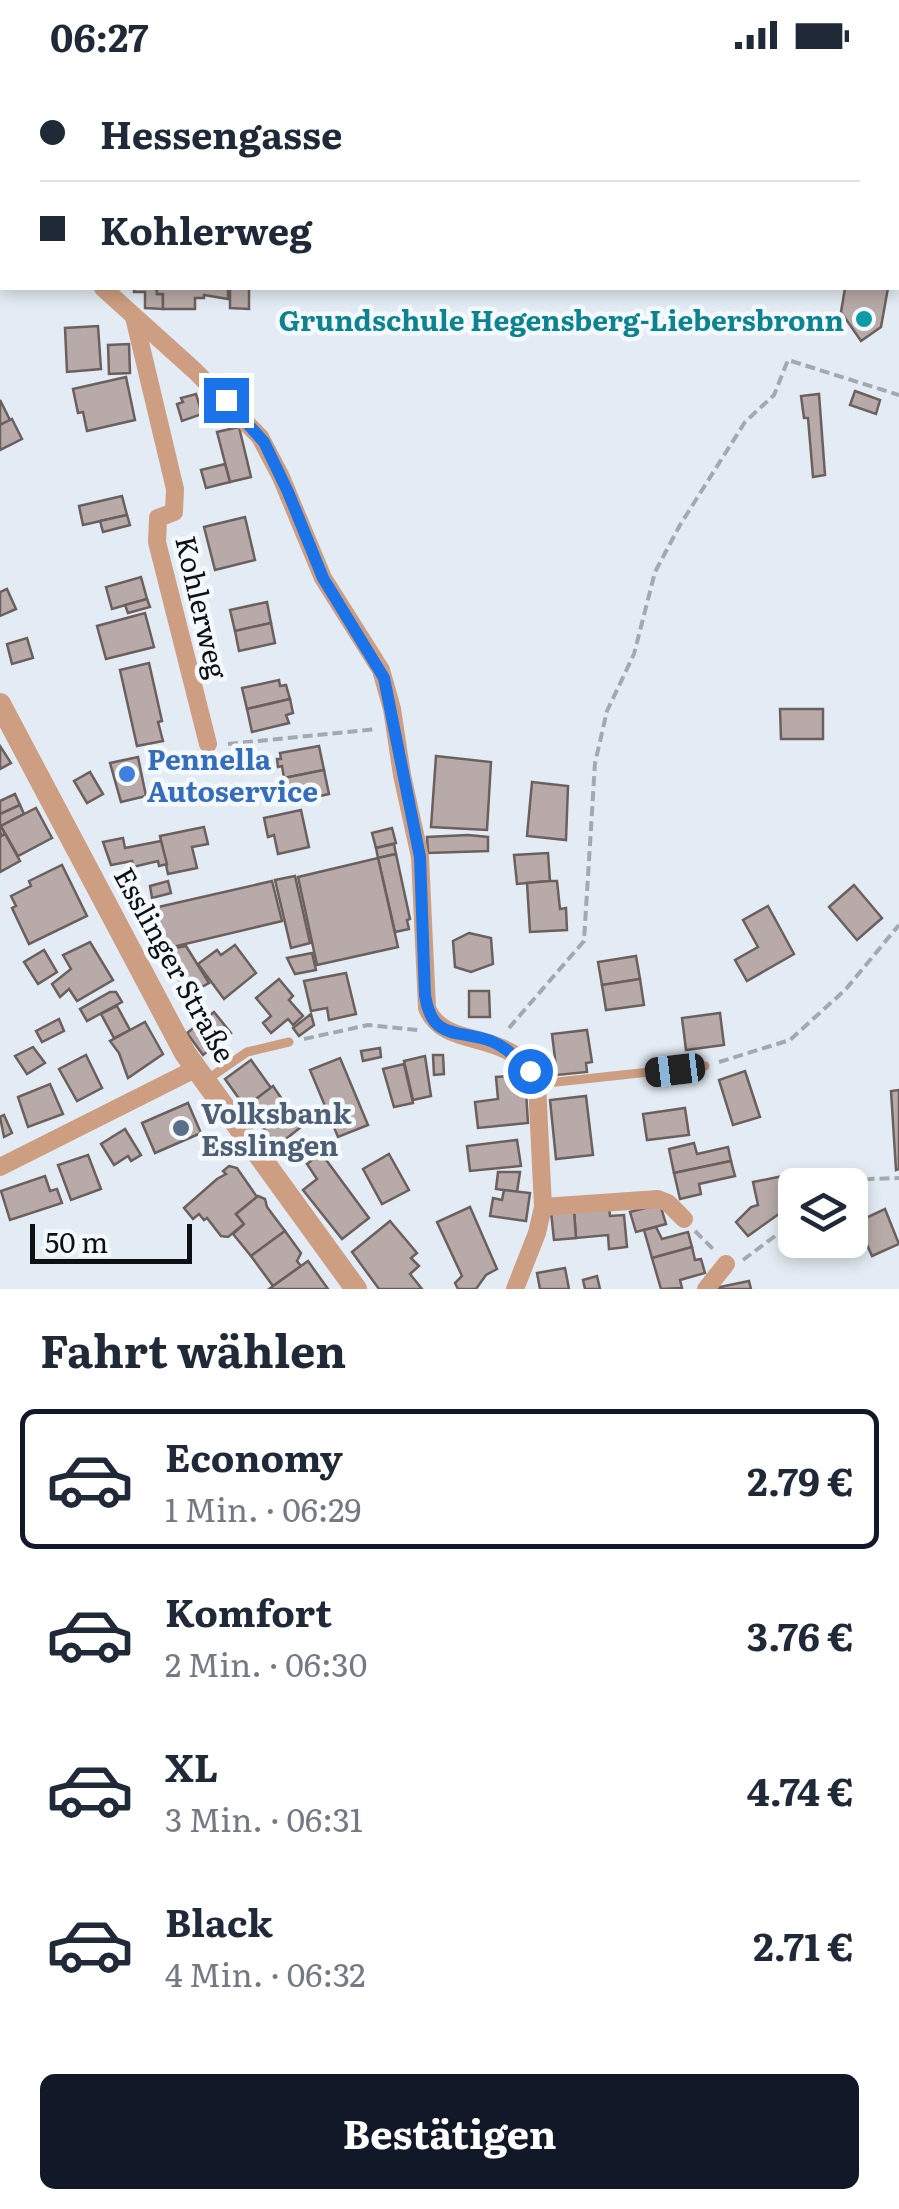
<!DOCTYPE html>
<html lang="de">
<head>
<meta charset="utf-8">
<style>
  body { margin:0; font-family:Literata,serif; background:#f2f2f3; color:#1f2937; height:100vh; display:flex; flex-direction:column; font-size:38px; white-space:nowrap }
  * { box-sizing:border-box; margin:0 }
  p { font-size:32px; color:#747a83 }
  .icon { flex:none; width:55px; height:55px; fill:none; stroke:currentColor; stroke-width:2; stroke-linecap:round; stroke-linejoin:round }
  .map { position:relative; height:1219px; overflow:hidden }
  .sheet { display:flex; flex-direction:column; background:#fff; flex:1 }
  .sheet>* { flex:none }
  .top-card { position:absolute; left:0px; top:0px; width:900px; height:220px; box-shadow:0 5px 15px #0003; display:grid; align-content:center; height:220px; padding:0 40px; background:#fff }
  .buttons { position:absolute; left:778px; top:1098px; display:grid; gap:20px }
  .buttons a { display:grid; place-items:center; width:90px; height:90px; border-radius:15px; background:#fff; box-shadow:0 5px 15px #0003; font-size:50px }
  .scale { position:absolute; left:30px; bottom:25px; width:162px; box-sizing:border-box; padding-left:10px; border:5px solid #0e1113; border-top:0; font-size:28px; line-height:35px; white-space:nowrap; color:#0e1113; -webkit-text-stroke:8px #f4f9fe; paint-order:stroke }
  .end { position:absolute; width:45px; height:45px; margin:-22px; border:12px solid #1a73e8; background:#fff; box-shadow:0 0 0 5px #fff }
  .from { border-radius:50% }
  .car { position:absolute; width:30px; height:60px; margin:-30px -15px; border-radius:12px; box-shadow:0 0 8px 2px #0007; background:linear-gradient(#222 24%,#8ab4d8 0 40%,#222 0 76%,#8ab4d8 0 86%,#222 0) }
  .top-card b { display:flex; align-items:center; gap:35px; height:95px; font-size:38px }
  .top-card b+b { border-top:2px solid #e0e1e3 }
  .top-card i { width:25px; height:25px; background:#1f2937 }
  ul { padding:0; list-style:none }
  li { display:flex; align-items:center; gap:30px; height:140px; margin:0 20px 15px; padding:0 20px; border:5px solid transparent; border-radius:15px }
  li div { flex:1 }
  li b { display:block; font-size:38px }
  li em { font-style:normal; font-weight:700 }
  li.selected { border-color:#111827 }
  li>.icon { width:90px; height:90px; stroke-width:1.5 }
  h2 { padding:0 40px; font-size:45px; line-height:120px }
  .cta { display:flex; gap:20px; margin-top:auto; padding:20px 40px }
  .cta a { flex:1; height:115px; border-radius:15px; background:#111827; color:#fff; font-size:40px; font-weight:700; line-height:115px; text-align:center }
  .status { display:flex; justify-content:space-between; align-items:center; height:70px; padding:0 50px; background:#fff; direction:ltr }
  .status svg { height:28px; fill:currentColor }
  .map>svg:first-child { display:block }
  .building { fill:#b7aaa9; stroke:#6b605e; stroke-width:2.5 }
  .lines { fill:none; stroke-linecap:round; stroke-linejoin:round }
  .path { stroke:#a2a9b0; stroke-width:4; stroke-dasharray:10 5; stroke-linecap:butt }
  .service { stroke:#cd9e81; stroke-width:9 }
  .minor { stroke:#cd9e81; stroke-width:18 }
  .tertiary { stroke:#cd9e81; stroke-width:22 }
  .route { stroke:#1a73e8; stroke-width:12 }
  .culture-dot { fill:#0f9aa8; stroke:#f4f9fe; stroke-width:4 }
  .shop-dot { fill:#3f7fe0; stroke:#f4f9fe; stroke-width:4 }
  .service-dot { fill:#5c6f8a; stroke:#f4f9fe; stroke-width:4 }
  .labels { text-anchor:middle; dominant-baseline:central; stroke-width:9; stroke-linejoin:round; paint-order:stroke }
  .culture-label { font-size:28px; font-weight:bold; fill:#0d838f; stroke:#f4f9fe; text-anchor:end }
  .street-label { font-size:28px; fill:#0e1113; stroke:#f4f9fe }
  .shop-label { font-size:28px; font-weight:bold; fill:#366cbe; stroke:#f4f9fe; text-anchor:start }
  .service-label { font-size:28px; font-weight:bold; fill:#4e5e75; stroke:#f4f9fe; text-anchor:start }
</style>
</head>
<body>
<div class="status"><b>06:27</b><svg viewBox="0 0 49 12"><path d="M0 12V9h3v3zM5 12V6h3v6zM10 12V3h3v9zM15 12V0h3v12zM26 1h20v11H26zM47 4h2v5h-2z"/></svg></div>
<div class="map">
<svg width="899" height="1219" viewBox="0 0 899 1219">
  <rect width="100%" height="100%" fill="#e3ecf4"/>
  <g class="building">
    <rect x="0" y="179" width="2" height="38"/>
    <polygon points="134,218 157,218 157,224 163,224 163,239 145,238 145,222 134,222"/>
    <polygon points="157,218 228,218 228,229 204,225 204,228 195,228 195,239 163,239 163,224 157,224"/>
    <polygon points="230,218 249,218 249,239 230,238"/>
    <polygon points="845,218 888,218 881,257 861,271 841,242"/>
    <polygon points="98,256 101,299 67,302 65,258"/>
    <polygon points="129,274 130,303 109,304 108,275"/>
    <polygon points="126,307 135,350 87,361 83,342 78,343 73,319"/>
    <polygon points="855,321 880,330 876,344 850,335"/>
    <polygon points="196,324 202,344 182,351 177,334 183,332 181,328"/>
    <polygon points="819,324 825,405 813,407 808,348 804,348 801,326"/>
    <polygon points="0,330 10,350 0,355"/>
    <polygon points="12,349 22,369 0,380 0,355"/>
    <polygon points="239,357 251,407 230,412 217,362"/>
    <polygon points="225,394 230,412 206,418 201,400"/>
    <polygon points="122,426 127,445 83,455 79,436"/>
    <polygon points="127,445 130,455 103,462 100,451"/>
    <polygon points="245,447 255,490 215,500 204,457"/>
    <polygon points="141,507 147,529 112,539 106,517"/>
    <polygon points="7,519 16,539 0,546 0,522"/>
    <polygon points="147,529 150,537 128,543 125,535"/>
    <polygon points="267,532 271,553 235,561 230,540"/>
    <polygon points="145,543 154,577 106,589 97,556"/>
    <polygon points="271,553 275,573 239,581 235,561"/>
    <polygon points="27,568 33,588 12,594 7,574"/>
    <polygon points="149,593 162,651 158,652 163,671 137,676 120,600"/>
    <polygon points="279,610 280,616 286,615 290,629 247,639 242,618"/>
    <polygon points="290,629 293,643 286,645 289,653 252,662 247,639"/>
    <polygon points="780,639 823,639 823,669 781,669"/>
    <polygon points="0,676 11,693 0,699"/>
    <polygon points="319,676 324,700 284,708 282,696 278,697 277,689 281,689 280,683"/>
    <polygon points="436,686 491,692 487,760 431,757"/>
    <polygon points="138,687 146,726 121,732 110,693"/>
    <polygon points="324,700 329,724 289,733 288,727 284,728 284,708"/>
    <polygon points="90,702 103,724 87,733 74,711"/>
    <polygon points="532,712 568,716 566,770 527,766"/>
    <polygon points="15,724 20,735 0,744 0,731"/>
    <polygon points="20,735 24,744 1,756 5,764 2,766 0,762 0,744"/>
    <polygon points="36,738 52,768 18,786 1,756"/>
    <polygon points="301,740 309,777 278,784 274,765 268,767 264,748"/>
    <polygon points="204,757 208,774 192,777 197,798 168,804 160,766"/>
    <polygon points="392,758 396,773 376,778 372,763"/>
    <polygon points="5,764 20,791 0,802 0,767"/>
    <polygon points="468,765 488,767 488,781 428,783 427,767"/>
    <polygon points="123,768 125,778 161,771 167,794 159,796 158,791 133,797 132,791 111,795 103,772"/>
    <polygon points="394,774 396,784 378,788 376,778"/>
    <polygon points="548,783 550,811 517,814 514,785"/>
    <polygon points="396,784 410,849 407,850 409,859 395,862 378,788"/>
    <polygon points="378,788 398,877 317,895 298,807"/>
    <polygon points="62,795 87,846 29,874 12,838 16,836 11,826 31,816 29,811"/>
    <polygon points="295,806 310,873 291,878 275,810"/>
    <polygon points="168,811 171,823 152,828 150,816"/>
    <polygon points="272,811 282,851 164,879 154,838"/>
    <polygon points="550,811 557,811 560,839 566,838 567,860 530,862 527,813"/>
    <polygon points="854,815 882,848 857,870 829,837"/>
    <polygon points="768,836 794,884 747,911 735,890 758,877 743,850"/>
    <polygon points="469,863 491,868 493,894 471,902 455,897 453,871"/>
    <polygon points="90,872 113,910 77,931 69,919 60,927 52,914 71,899 63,885"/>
    <polygon points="235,875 256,903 224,929 198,894 217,880 221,885"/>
    <polygon points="186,876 209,913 187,925 164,880"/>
    <polygon points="44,880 57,902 38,914 24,892"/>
    <polygon points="312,883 316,900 295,904 287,888"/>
    <polygon points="636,886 640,909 602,915 598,892"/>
    <polygon points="346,903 356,944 329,950 327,938 311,941 304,911"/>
    <polygon points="279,909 293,926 289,930 303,946 293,955 288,949 271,963 263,953 271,946 256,928"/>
    <polygon points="640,909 644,935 606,940 602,915"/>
    <polygon points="469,921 489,921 490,947 469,947"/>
    <polygon points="110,922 116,922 122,932 87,951 80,939"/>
    <polygon points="117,936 130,960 114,968 101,944"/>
    <polygon points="214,942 231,963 203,985 187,963"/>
    <polygon points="720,943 724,975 686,980 682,948"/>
    <polygon points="311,944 314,955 299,966 293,958"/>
    <polygon points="59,949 64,961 42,972 36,961"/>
    <polygon points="145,952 163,984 128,1008 119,983 110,971"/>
    <polygon points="587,960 592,992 586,993 587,1002 557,1005 552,964"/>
    <polygon points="33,977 45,993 27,1004 15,986"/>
    <polygon points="380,978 381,987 363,991 361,981"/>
    <polygon points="86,985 102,1018 77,1031 59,999"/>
    <polygon points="433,985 443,985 444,1004 434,1005"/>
    <polygon points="425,986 431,1026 413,1030 404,991"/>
    <polygon points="340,988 368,1055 338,1067 310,1000"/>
    <polygon points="251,990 271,1018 245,1037 225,1009"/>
    <polygon points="404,994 413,1033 394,1037 383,999"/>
    <polygon points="745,1001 760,1047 733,1055 719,1010"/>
    <polygon points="525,1005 528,1053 478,1058 475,1032 498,1029 496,1007"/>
    <polygon points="50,1014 63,1044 28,1057 18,1027"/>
    <polygon points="273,1016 301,1057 277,1076 256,1049 262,1044 252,1032"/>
    <polygon points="899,1020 899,1099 896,1100 891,1021"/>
    <polygon points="586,1026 593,1085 556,1089 550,1030"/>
    <polygon points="188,1033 201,1063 155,1083 142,1053"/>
    <polygon points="685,1038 689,1065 647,1070 643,1044"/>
    <polygon points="4,1045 12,1063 4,1067 0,1047"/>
    <polygon points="125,1059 141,1085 131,1091 128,1086 114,1095 101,1074"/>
    <polygon points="517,1070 521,1096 470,1101 467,1076"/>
    <polygon points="694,1073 697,1084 728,1077 731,1091 674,1103 669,1079"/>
    <polygon points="321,1083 369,1148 342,1169 303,1120 317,1109 307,1094"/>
    <polygon points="389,1084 409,1120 382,1134 363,1099"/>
    <polygon points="88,1085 101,1119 71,1130 58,1095"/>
    <polygon points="731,1091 735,1106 699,1114 701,1124 680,1129 674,1103"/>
    <polygon points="229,1096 237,1098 257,1127 236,1144 244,1154 228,1167 221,1166 207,1148 204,1150 199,1144 193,1149 184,1138 217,1109 226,1104 223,1101"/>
    <polygon points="498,1102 520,1102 517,1122 496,1119"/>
    <polygon points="45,1106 50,1121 57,1119 62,1133 10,1150 1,1121"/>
    <polygon points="783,1106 790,1136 748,1166 736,1152 751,1137 758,1135 753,1112"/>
    <polygon points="504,1120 530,1123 526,1151 490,1146 493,1128 502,1130"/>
    <polygon points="258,1126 265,1129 267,1137 285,1161 251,1186 233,1164 244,1154 236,1144"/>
    <polygon points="660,1134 666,1154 636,1162 630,1142"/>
    <polygon points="470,1137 497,1199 486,1205 476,1219 458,1219 455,1213 462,1206 437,1152"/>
    <polygon points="609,1137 610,1146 624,1145 627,1177 609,1179 608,1165 576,1168 574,1141"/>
    <polygon points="885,1139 899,1174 872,1186 857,1152"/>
    <polygon points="574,1141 576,1168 554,1170 551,1142"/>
    <polygon points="390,1151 417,1183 411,1188 419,1196 410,1204 422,1219 379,1219 352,1182"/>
    <polygon points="656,1157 662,1169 688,1162 692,1177 652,1188 644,1160"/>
    <polygon points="285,1161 301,1183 297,1191 301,1196 273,1216 251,1186"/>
    <polygon points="692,1177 695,1190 701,1189 705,1203 680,1210 682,1218 661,1219 652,1188"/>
    <polygon points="308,1191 328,1219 269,1219 301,1196"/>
    <polygon points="565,1198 569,1219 540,1219 537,1203"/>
    <polygon points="597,1206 600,1219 585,1219 583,1210"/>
    <polygon points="749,1211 751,1219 715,1219 715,1218"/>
  </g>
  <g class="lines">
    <g class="path">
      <polyline points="228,674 377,659"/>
      <polyline points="509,958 584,871 595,693 607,641 634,584 655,502 680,455 745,352 774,325 788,290 899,325"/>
      <polyline points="304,969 368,955 418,960"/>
      <polyline points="719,992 790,970 846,919 899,855"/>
      <polyline points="835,1115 870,1109 899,1108"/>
      <polyline points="695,1161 713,1179"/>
      <polyline points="743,1190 795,1151"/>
    </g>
    <g class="service">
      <polyline points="208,1009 247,982 289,972"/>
      <polyline points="538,1014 705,996"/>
    </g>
    <g class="minor">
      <polyline points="151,2 153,0"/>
      <polyline points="0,158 2,159"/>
      <path d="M103 218 195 301 260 367 281 407 323 508 381 600 392 639 402 705 420 787 427 938C445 983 514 955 537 1014L543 1137 537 1163 515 1219"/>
      <polyline points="134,247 175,419 174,442 158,448 157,472 208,674"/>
      <polyline points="0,1097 197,998"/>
      <polyline points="543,1137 658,1129 668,1133 684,1149"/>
      <polyline points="706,1219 726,1194"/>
    </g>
    <polyline class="tertiary" points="0,634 185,983 356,1219"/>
  </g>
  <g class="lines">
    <path class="route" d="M226 330 264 372 288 422 323 508 384 608 420 787 425 925C432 971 457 959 491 971 506 977 519 990 530 1001"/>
  </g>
  <circle class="culture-dot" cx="864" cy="249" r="10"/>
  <circle class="shop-dot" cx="127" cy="704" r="10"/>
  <circle class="service-dot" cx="181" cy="1058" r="10"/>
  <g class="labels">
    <g class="culture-label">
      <text x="844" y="249">Grundschule Hegensberg-Liebersbronn</text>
    </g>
    <g class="street-label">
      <text transform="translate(203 537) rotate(77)">Kohlerweg</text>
      <text transform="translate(176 894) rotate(61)">Esslinger Straße</text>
    </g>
    <g class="shop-label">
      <text x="147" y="688">Pennella<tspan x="147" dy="32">Autoservice</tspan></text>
    </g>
    <g class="service-label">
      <text x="201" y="1042">Volksbank<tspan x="201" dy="32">Esslingen</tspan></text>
    </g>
  </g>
</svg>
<div class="buttons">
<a><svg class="icon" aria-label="layers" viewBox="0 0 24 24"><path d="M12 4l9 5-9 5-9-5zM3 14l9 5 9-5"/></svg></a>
</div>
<div class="scale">50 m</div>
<i class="end from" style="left:530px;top:1001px"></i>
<i class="end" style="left:226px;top:330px"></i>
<i class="car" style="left:675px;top:1000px;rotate:263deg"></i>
<div class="top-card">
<b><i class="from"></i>Hessengasse</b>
<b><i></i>Kohlerweg</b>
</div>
</div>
<section class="sheet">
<h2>Fahrt wählen</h2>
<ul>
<li class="selected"><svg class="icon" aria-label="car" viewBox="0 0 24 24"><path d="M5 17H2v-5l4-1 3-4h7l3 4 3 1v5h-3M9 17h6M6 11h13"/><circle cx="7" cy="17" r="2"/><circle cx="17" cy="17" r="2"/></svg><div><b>Economy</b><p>1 Min. · 06:29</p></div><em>2.79 €</em></li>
<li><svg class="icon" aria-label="car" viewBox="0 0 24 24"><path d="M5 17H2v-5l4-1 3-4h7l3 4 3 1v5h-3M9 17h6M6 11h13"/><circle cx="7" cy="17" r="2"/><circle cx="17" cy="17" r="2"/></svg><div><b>Komfort</b><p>2 Min. · 06:30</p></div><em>3.76 €</em></li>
<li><svg class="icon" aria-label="car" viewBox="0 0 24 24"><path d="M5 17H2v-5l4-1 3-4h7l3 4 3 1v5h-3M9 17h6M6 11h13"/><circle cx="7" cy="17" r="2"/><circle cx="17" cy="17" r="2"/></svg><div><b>XL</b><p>3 Min. · 06:31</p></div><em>4.74 €</em></li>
<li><svg class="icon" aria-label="car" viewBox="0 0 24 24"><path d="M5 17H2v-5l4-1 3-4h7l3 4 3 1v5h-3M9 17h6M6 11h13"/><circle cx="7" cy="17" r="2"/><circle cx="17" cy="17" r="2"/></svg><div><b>Black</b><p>4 Min. · 06:32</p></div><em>2.71 €</em></li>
</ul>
<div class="cta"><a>Bestätigen</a></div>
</section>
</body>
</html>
